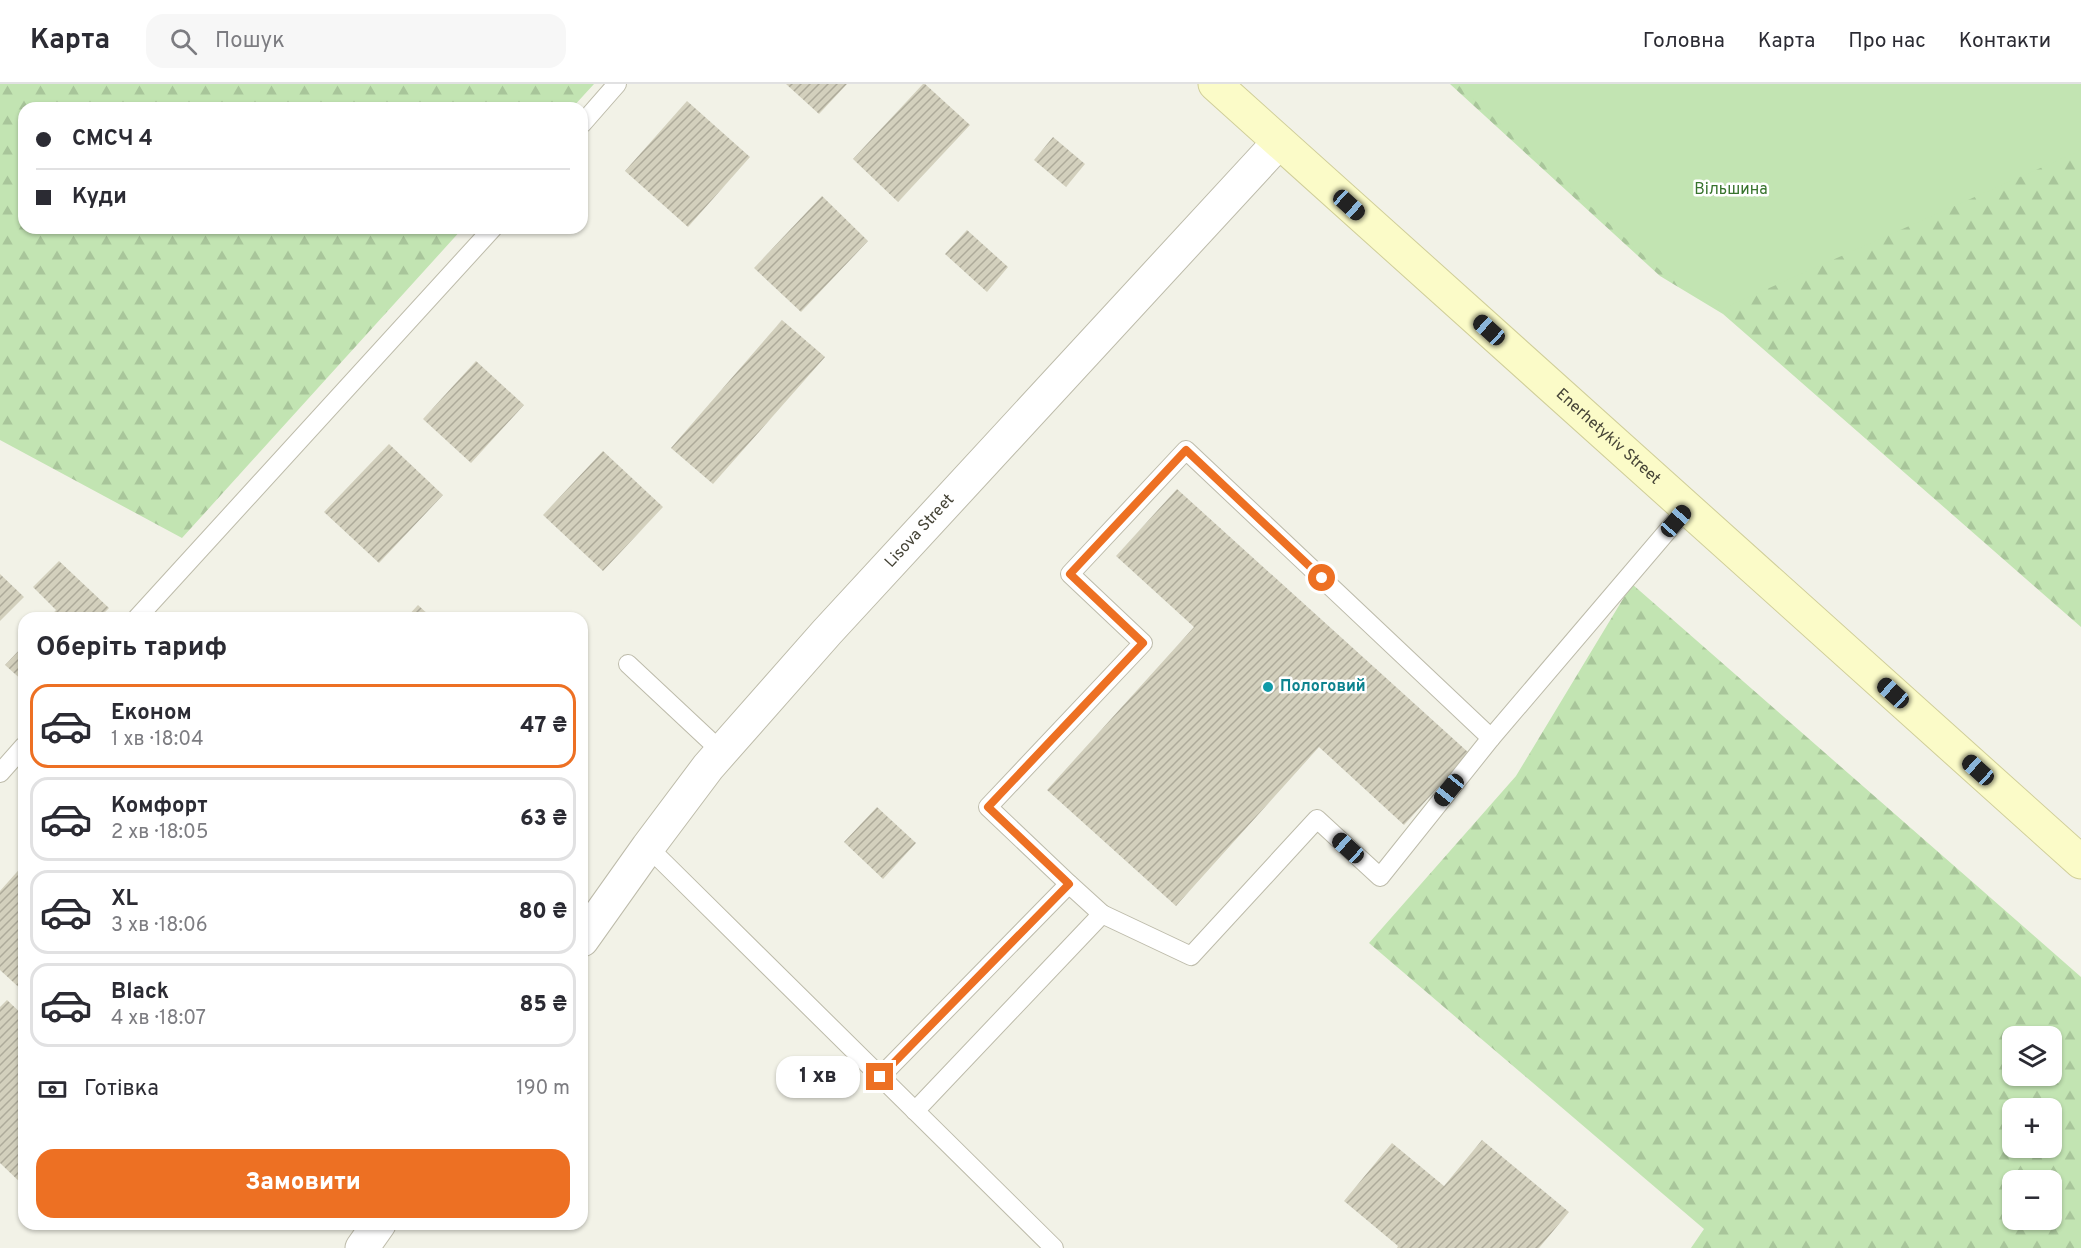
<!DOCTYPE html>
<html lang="uk">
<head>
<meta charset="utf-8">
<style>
  body { margin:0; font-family:Overpass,sans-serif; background:#f7f7f7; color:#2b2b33; height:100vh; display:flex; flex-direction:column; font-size:22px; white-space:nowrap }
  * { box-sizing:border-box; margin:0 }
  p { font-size:20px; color:#7c7c81 }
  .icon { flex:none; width:33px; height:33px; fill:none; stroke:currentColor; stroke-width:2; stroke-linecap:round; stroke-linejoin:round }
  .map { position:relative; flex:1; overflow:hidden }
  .panel { position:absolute; left:18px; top:528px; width:570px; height:618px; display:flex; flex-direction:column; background:#fff; border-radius:18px; box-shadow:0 2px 4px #0004 }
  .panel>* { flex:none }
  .banner { position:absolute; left:18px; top:18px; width:570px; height:132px; border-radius:18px; box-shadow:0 2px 4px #0004; display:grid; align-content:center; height:132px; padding:0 18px; background:#fff }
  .controls { position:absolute; left:2002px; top:942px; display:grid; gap:12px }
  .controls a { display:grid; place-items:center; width:60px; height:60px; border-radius:12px; background:#fff; box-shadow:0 2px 4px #0004; font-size:30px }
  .end { position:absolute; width:27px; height:27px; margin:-14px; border:8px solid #ed7023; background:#fff; box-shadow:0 0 0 3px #fff }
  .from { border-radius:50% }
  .bubble { position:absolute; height:42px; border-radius:18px; background:#fff; box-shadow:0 2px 4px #0004; font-size:20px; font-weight:800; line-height:42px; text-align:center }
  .car { position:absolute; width:18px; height:36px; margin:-18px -9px; border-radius:8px; box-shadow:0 0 4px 2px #0007; background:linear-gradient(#222 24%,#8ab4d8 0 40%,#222 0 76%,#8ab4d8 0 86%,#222 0) }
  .banner b { display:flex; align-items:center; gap:21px; height:57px; font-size:22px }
  .banner b+b { border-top:2px solid #e1e1e2 }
  .banner i { width:15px; height:15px; background:#2b2b33 }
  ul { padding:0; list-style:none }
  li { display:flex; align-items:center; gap:18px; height:84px; margin:0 12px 9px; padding:0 6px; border:3px solid #e1e1e2; border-radius:18px }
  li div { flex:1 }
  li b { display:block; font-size:22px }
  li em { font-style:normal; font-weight:800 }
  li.selected { border-color:#ed7023 }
  li>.icon { width:54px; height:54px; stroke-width:1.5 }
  h2 { padding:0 18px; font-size:27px; line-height:72px }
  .pay { display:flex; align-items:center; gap:15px; height:66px; padding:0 18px; font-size:22px }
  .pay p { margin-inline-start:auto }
  .primary-button { display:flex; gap:12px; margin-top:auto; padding:12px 18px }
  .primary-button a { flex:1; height:69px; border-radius:18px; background:#ed7023; color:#fff; font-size:24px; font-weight:800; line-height:69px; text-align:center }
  header { display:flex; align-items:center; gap:36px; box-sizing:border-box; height:84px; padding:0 30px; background:#fff; border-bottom:2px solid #e1e1e2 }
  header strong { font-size:28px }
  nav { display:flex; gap:33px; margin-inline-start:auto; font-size:21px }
  .search { width:420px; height:54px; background:#f7f7f7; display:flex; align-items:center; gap:15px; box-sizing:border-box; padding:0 21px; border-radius:18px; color:#7c7c81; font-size:22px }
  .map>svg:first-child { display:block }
  .forest { fill:url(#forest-firs); fill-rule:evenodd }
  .park { fill:#c2e4b2 }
  .building { fill:url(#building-hatch) }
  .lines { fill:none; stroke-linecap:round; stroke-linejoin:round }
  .lane-casing { stroke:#bdbbaa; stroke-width:20 }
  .street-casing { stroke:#bdbbaa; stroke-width:35 }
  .secondary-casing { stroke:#d0ce99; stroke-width:35 }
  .lane { stroke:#fff; stroke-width:18 }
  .street { stroke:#fff; stroke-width:33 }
  .secondary { stroke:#fbfbc8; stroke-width:33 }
  .route { stroke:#ed7023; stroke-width:8 }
  .culture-dot { fill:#0f9aa8; stroke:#fff; stroke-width:2 }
  .labels { text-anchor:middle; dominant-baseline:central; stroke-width:5; stroke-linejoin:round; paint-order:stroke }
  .park-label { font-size:16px; fill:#37732d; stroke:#fff }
  .street-label { font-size:16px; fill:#454336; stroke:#fff }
  .culture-label { font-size:16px; font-weight:bold; fill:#0d838f; stroke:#fff; text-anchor:start }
</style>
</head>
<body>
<header>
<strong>Карта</strong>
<div class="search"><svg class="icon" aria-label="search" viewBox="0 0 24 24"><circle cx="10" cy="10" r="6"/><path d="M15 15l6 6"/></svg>Пошук</div>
<nav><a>Головна</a><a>Карта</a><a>Про нас</a><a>Контакти</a></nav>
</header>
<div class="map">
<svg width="2081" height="1164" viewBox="0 0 2081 1164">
  <defs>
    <pattern id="forest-firs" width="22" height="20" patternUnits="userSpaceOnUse" patternTransform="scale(1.5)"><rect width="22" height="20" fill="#c2e4b2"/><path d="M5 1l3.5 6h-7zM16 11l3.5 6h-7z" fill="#a8c59a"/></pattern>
    <pattern id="building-hatch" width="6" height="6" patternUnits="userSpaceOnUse" patternTransform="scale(1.5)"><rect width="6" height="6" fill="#d3d0bd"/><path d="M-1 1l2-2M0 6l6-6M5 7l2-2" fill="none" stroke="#adaa9a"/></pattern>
  </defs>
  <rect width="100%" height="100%" fill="#f2f2e7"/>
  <g class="forest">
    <polygon points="0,0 594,0 572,24 24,24 24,144 463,144 182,454 0,356"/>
    <polygon points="1450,0 2081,0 2081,543 1723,230 1660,192"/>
    <path d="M1632 500 2081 893V1164H1691L1704 1145 1369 859 1516 692ZM2013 952H2052V992H2013ZM2013 1024H2052V1064H2013ZM2013 1096H2052V1136H2013Z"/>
  </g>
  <polygon class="park" points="1457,0 2081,0 2081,66 1724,224 1661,187"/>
  <g class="building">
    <polygon points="786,0 847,0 819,30"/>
    <polygon points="923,0 925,0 970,41 898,118 853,75"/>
    <polygon points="687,17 750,73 688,143 625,87"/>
    <polygon points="1053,53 1085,80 1066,103 1034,76"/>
    <polygon points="822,112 868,157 801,228 754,184"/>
    <polygon points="967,146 1008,183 987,208 945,170"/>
    <polygon points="782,236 825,273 713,400 671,364"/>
    <polygon points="476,277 524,321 471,379 423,335"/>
    <polygon points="389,360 443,411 379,479 324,428"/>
    <polygon points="603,367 663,423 603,487 543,431"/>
    <polygon points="1177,405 1469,669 1404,741 1319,663 1176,822 1047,706 1194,543 1116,472"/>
    <polygon points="59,477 109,524 99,534 49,534 56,526 33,503"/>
    <polygon points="0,490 24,513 0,537"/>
    <polygon points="418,521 432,534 406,534"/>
    <polygon points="24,561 24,598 5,581"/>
    <polygon points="877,723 916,759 883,795 844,758"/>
    <polygon points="24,780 24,908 0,886 0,807"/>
    <polygon points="7,916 24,932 24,1102 0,1079 0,923"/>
    <polygon points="1482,1056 1569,1128 1539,1164 1397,1164 1398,1162 1344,1117 1392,1059 1444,1102"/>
  </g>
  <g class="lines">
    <defs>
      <g id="lane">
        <polyline points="582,40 617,0"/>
        <polyline points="137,534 493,144"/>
        <polyline points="628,580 722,668"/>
        <polyline points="0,689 24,662"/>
        <polyline points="648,763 1054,1164"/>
        <polyline points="1069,800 988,723 1143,559 1070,490 1186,366 1491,654"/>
        <polyline points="1102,830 1191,872 1317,735 1380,793 1491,654 1687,424"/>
        <polyline points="880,993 1069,800 1102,830 915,1027"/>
      </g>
      <g id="street">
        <path id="s1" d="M582 856 648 763 708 683 827 548 1279 58"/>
        <polyline points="362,1164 379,1140"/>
      </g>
      <g id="secondary">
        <path id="s2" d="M1215 0 2081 778"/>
      </g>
    </defs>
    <use href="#lane" class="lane-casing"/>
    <use href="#street" class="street-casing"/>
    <use href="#secondary" class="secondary-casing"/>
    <use href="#lane" class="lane"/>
    <use href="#street" class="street"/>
    <use href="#secondary" class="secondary"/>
  </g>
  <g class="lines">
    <polyline class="route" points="880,993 1069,800 988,723 1143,559 1070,490 1186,366 1322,494"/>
  </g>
  <circle class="culture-dot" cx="1268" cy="603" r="6"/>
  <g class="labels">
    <g class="park-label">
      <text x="1731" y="106">Вільшина</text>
    </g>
    <g class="street-label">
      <text stroke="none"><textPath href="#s2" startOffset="528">Enerhetykiv Street</textPath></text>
      <text stroke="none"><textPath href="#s1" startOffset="531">Lisova Street</textPath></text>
    </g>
    <g class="culture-label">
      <text x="1280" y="603">Пологовий</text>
    </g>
  </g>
</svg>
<div class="controls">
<a><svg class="icon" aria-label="layers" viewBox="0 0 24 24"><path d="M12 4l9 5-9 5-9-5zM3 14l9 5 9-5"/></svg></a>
<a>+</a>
<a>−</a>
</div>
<i class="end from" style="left:1322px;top:494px"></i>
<i class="end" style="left:880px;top:993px"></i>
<div class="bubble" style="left:776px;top:972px;width:84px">1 хв</div>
<i class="car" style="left:1349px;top:121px;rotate:132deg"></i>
<i class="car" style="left:1489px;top:246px;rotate:312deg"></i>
<i class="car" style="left:1676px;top:437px;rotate:41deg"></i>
<i class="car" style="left:1893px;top:609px;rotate:312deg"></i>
<i class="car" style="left:1978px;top:686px;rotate:312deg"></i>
<i class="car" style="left:1449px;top:706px;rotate:219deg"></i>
<i class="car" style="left:1348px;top:764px;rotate:312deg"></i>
<div class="banner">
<b><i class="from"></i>СМСЧ 4</b>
<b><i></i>Куди</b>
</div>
<section class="panel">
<h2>Оберіть тариф</h2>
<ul>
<li class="selected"><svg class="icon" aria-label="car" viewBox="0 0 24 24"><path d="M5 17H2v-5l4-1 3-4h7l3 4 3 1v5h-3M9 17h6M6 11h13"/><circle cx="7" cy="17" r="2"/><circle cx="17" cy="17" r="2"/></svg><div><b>Економ</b><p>1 хв · 18:04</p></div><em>47 ₴</em></li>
<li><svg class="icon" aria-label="car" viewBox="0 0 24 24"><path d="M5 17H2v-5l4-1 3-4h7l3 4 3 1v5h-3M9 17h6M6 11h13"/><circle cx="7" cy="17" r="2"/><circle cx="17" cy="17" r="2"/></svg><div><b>Комфорт</b><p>2 хв · 18:05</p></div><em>63 ₴</em></li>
<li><svg class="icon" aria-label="car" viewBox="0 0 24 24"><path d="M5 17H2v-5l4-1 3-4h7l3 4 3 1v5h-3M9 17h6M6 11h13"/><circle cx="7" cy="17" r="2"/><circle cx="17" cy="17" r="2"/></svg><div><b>XL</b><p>3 хв · 18:06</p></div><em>80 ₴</em></li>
<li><svg class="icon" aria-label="car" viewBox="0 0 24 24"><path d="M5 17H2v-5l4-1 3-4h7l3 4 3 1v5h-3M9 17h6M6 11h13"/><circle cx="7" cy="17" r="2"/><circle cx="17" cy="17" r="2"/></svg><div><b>Black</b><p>4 хв · 18:07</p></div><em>85 ₴</em></li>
</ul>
<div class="pay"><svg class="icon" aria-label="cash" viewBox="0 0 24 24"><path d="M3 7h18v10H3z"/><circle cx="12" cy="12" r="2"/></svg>Готівка<p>190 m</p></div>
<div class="primary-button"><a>Замовити</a></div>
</section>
</div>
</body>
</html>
